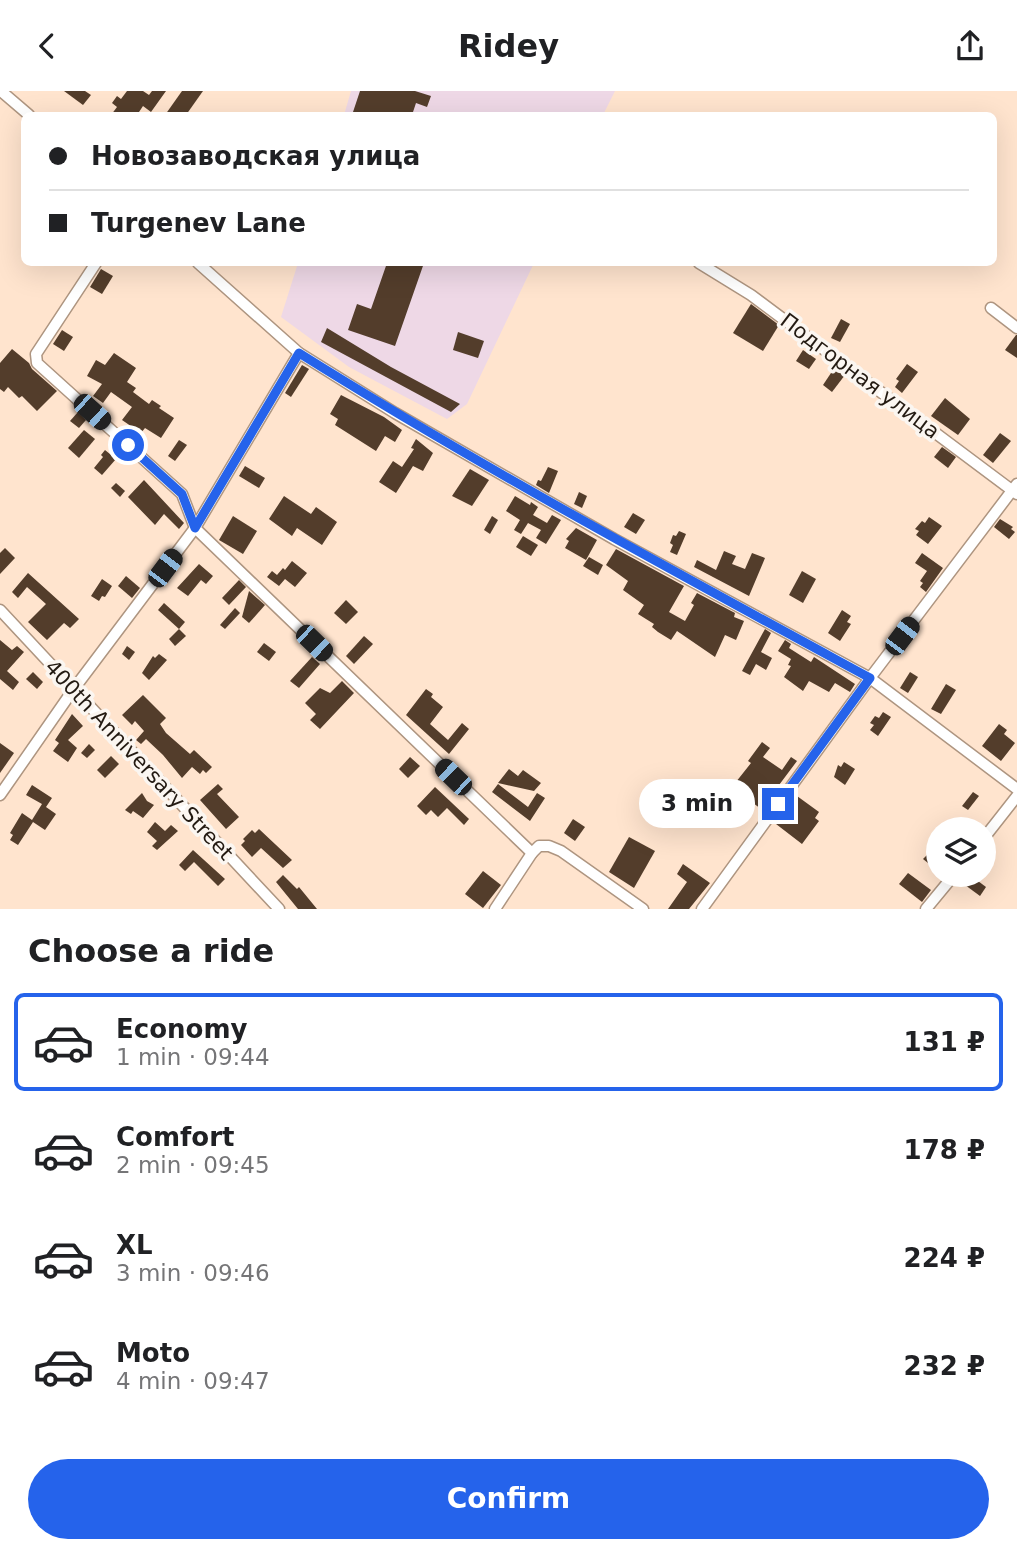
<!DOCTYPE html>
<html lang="en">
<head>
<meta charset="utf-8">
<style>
  body { margin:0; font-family:"DejaVu Sans",sans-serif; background:#f6f6f6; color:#202124; height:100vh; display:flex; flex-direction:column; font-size:26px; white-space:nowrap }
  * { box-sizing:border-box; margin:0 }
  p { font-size:23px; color:#757577 }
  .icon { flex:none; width:38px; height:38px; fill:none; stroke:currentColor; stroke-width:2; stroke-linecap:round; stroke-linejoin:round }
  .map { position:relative; height:818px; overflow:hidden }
  .panel { display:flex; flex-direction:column; background:#fff; flex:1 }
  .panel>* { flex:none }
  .hud { position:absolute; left:21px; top:21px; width:976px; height:154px; border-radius:10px; box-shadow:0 7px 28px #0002; display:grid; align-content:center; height:154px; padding:0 28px; background:#fff }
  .fabs { position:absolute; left:926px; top:726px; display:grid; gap:14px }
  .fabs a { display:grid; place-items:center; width:70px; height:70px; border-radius:50%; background:#fff; box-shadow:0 7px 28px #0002; font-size:35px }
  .end { position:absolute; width:32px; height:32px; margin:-16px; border:9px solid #2563eb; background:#fff; box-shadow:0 0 0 4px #fff }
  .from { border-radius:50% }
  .bubble { position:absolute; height:49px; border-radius:24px; background:#fff; box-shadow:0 7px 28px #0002; font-size:23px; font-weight:600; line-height:49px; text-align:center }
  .car { position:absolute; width:21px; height:42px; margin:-21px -10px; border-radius:9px; box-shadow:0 0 5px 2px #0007; background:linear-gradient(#222 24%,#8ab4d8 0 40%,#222 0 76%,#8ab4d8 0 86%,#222 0) }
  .hud b { display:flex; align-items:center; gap:24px; height:66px; font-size:26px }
  .hud b+b { border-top:2px solid #e0e0e0 }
  .hud i { width:18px; height:18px; background:#202124 }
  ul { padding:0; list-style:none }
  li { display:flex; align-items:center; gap:21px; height:98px; margin:0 14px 10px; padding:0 14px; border:4px solid transparent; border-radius:10px }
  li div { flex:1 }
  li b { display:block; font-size:26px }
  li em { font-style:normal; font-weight:600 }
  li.on { border-color:#2563eb }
  li>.icon { width:63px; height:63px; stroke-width:1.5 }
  h2 { padding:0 28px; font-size:32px; line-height:84px }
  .cta { display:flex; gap:14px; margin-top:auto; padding:14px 28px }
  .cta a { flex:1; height:80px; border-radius:42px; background:#2563eb; color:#fff; font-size:28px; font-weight:600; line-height:80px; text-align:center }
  header { display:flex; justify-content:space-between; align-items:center; height:91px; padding:0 28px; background:#fff; font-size:32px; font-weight:600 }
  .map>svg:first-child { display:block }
  .industrial { fill:#eed8e6 }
  .building { fill:#533d2b }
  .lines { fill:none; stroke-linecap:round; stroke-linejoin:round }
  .minor-casing { stroke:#ae9580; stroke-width:13 }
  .minor { stroke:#fff; stroke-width:10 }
  .route { stroke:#2563eb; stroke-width:9 }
  .labels { text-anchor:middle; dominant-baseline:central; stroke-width:7; stroke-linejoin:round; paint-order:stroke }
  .street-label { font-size:21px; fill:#231a12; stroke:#fbf6f1 }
</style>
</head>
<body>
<header><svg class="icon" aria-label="back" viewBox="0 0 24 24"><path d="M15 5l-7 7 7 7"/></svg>Ridey<svg class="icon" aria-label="share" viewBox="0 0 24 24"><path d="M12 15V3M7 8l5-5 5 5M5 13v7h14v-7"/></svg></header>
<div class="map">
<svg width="1017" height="818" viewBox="0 0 1017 818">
  <rect width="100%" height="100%" fill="#ffe4ce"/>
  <g class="industrial">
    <polygon points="351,0 615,0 603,24 344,24"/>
    <polygon points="298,172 534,172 467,313 447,328 349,276 281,226"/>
  </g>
  <g class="building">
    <polygon points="64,0 85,0 91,4 83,14"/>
    <polygon points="127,0 143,0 149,4 152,0 166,0 151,21 143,15 137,24 111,24 117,16 112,12 117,5 121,8"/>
    <polygon points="182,0 203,0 186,24 165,24"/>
    <polygon points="360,0 415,0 431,5 427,16 416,12 412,24 352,24"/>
    <polygon points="387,172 424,172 395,255 348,239 357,213 371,218"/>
    <polygon points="101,178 113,185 102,203 90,196"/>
    <polygon points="751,213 779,234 763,260 733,242"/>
    <polygon points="841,228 850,233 840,251 831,247"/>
    <polygon points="327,237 391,276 460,313 451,321 321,251"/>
    <polygon points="62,239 73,246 64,260 53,253"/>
    <polygon points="458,241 484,250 478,267 453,259"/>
    <polygon points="1016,244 1017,244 1017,267 1005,259"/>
    <polygon points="12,258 29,272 32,278 57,300 37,320 22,305 19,307 8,296 4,301 0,298 0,272"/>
    <polygon points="803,259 816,268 809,278 796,270"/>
    <polygon points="114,262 136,277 127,291 136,297 133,301 149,313 152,309 161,315 159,317 174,327 161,347 145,337 141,342 122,329 132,316 111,301 103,312 93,305 102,293 87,285 96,269 105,274"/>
    <polygon points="907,273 918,281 902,302 895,296 899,290 896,288"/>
    <polygon points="302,274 309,278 291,306 285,302"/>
    <polygon points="835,276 845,284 832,301 823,294"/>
    <polygon points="341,304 384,326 402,339 395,351 385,345 376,360 335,334 338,328 330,323"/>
    <polygon points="945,307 970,328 958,344 931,325"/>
    <polygon points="78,321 86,329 79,337 70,330"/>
    <polygon points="84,339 95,348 79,367 68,357"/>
    <polygon points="1000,342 1011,350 993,372 983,364"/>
    <polygon points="416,348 433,362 423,380 413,375 396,402 379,391 393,370 402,376 414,358 411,357"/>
    <polygon points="179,349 187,354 175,370 168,365"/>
    <polygon points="942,356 956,366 948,377 934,366"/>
    <polygon points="105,359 116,368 102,384 94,377 103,366 101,364"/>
    <polygon points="245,375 265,387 259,397 239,385"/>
    <polygon points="548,376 558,380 549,402 536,394 538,389 541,390"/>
    <polygon points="470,378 489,389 472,415 452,405"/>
    <polygon points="144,389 184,432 179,438 164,423 155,434 128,406"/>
    <polygon points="116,392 125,400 120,406 111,397"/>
    <polygon points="579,401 587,405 582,417 574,413"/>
    <polygon points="284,405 311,423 316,416 337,431 322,454 297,437 292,445 269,428"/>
    <polygon points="515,405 530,414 531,411 538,416 533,424 547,432 552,424 561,429 546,453 536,447 541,439 528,432 521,443 514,439 520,429 506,420"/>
    <polygon points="633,422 645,429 636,443 624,436"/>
    <polygon points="233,425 257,440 243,463 219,449"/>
    <polygon points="492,425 498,429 490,443 484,439"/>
    <polygon points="929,426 942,435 928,453 916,444 919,440 915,438 922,430 925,432"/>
    <polygon points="1000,428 1013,436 1011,438 1015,441 1009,448 994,436"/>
    <polygon points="576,437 597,449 586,469 565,457 569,450 566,448"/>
    <polygon points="679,440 686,443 677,464 670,461 673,454 670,452 673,444 676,445"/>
    <polygon points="523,445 538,454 531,465 516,456"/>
    <polygon points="5,457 15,467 0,483 0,462"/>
    <polygon points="616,458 684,495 669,521 685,530 694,514 691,512 697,502 735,522 734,526 744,530 736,549 725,544 715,566 677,540 671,549 658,541 652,536 654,533 638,523 644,514 623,499 628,490 606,474"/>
    <polygon points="724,460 736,465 732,473 745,478 752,462 765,467 749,505 694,476 697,469 716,479"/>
    <polygon points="922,462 943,477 926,501 920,496 923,492 920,490 927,480 915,472"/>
    <polygon points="589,466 603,474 598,484 583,475"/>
    <polygon points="292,470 307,482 295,496 285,488 279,495 267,486 272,480 277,484 283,477 285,479"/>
    <polygon points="199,473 213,485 206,493 201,489 188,505 177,497"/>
    <polygon points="802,480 816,488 803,512 789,504"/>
    <polygon points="28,482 79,528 70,537 64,532 47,549 28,531 46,513 27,496 18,507 12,501"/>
    <polygon points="126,485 140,497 132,507 118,495"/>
    <polygon points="102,488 112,495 105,506 102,505 99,510 91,505"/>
    <polygon points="239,489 246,496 229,514 222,507"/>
    <polygon points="249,500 265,514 249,532 242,526"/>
    <polygon points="346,509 358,521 346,533 334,522"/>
    <polygon points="164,512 185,531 179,538 158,519"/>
    <polygon points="235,517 240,522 225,538 220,534"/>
    <polygon points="842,519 851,525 847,531 851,533 840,550 828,542"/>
    <polygon points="179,538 186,545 175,555 169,548"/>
    <polygon points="765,538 771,542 761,561 772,567 766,579 756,573 750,584 742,580"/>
    <polygon points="364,545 373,553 354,573 346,565"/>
    <polygon points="0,549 12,559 17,555 24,561 7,580 19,591 13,599 0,588"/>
    <polygon points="785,549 791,553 789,557 811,571 814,566 855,593 850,601 835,592 829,601 809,590 803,600 784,586 791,575 788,574 791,568 778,560"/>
    <polygon points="264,552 276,561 269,570 257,561"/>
    <polygon points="127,555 135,561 129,569 122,563"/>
    <polygon points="159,563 167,569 149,589 142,582 153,565 155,567"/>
    <polygon points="312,566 320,573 299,597 290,590"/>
    <polygon points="33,581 43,591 37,598 26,588"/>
    <polygon points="910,581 918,586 908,602 900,597"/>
    <polygon points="342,590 354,602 320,638 310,629 316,623 305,612 320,597 330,602"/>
    <polygon points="946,593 956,599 941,623 931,618"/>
    <polygon points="426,598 433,603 431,606 443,616 430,633 448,649 462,632 469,638 449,663 406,624"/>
    <polygon points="143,604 166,627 160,633 166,642 190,663 194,659 212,676 206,682 203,679 200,683 192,676 182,687 163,664 146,648 141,653 136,649 144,640 135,630 132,634 122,624"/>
    <polygon points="883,621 891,626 878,645 870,639 874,634 870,632 875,625 879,627"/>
    <polygon points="72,623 83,635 68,649 77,657 68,671 53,660 59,652 55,649"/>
    <polygon points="999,633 1007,639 1004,643 1015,652 1001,670 982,655"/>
    <polygon points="762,651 770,657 763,666 782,679 791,666 797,670 761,718 732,696 751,672 748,670"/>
    <polygon points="0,652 14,662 0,682"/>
    <polygon points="89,653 95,659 87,667 81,662"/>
    <polygon points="111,665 119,673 105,687 97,679"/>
    <polygon points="410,666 420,675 408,687 399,678"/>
    <polygon points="844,671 855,678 845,694 834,686 838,674 841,676"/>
    <polygon points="509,678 518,685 523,679 541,692 534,700 498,692"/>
    <polygon points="218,693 223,698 217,703 239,726 226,738 200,709"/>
    <polygon points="498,693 528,716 537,702 545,707 530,730 492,701"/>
    <polygon points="32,694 52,707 46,716 56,723 45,739 33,731 18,754 10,749 13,744 10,742 22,722 32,729 42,713 26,704"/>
    <polygon points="435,696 469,728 464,734 447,717 438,726 431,719 426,724 417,715"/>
    <polygon points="973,701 979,705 968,719 962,715"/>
    <polygon points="142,702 147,710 154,714 143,727 133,720 131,723 125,719"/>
    <polygon points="797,705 819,721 815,727 819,730 802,753 776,733"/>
    <polygon points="573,728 585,736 575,750 564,742"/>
    <polygon points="155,731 165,740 171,734 178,740 157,759 152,755 157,750 147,741"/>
    <polygon points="259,738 292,769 283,777 261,757 252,766 241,754 245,750 243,748 252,739 255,742"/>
    <polygon points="629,746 655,760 634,797 609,781"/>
    <polygon points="938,753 938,780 923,768"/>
    <polygon points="193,759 225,788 218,795 194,771 185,780 179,774"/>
    <polygon points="683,773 710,792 689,818 668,818 687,791 677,783"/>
    <polygon points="483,780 501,794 483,817 465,803"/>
    <polygon points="908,782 931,799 922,811 899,793"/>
    <polygon points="283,784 297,798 299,796 317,818 298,818 276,791"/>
    <polygon points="967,784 970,784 986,796 980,805 961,791"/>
  </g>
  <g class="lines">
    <defs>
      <g id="minor">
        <polyline points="1,0 29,24"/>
        <polyline points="96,172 36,263 37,272 182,403 195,437 532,762 539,755 549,755 561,760 643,818"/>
        <polyline points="198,172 299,262 395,322 614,448 870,587 1017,698"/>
        <polyline points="699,172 751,204 1017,403"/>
        <polyline points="991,217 1017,237"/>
        <polyline points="0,519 279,818"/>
        <polyline points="0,704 73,599 195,437 299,262"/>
        <polyline points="984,747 1017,705"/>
        <polyline points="495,818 532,762"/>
        <polyline points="702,818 870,587 1017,393"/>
        <polyline points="926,818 954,784"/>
      </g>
    </defs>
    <use href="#minor" class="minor-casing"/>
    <use href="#minor" class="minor"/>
  </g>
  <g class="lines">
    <path class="route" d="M128 354 182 403 195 437 299 262C484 378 677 482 870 587L778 713"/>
  </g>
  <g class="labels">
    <g class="street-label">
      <text transform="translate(860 285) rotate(37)">Подгорная улица</text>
      <text transform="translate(139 669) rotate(47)">400th Anniversary Street</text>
    </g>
  </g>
</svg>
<div class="fabs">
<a><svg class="icon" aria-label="layers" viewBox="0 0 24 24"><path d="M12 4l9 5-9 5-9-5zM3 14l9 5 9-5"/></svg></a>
</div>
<i class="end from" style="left:128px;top:354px"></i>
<i class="end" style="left:778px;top:713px"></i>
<div class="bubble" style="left:639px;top:688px;width:116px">3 min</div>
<i class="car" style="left:92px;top:321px;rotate:132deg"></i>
<i class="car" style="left:165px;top:477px;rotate:37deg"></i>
<i class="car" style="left:902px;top:545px;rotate:37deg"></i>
<i class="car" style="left:314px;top:552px;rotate:134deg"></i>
<i class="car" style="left:453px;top:686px;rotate:314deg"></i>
<div class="hud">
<b><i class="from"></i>Новозаводская улица</b>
<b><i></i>Turgenev Lane</b>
</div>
</div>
<section class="panel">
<h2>Choose a ride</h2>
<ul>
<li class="on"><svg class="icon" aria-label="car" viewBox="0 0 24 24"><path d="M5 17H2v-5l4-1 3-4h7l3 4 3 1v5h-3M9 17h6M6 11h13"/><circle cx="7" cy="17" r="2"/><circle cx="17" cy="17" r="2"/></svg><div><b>Economy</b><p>1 min · 09:44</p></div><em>131 ₽</em></li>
<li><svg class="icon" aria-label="car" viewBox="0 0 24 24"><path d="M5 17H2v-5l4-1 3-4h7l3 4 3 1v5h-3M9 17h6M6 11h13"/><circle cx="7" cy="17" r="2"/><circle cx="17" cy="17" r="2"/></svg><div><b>Comfort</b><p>2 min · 09:45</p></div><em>178 ₽</em></li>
<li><svg class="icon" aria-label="car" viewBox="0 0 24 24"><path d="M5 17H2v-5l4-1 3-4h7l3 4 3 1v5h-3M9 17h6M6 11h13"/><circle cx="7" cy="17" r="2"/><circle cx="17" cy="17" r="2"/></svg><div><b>XL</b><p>3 min · 09:46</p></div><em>224 ₽</em></li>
<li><svg class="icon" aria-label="car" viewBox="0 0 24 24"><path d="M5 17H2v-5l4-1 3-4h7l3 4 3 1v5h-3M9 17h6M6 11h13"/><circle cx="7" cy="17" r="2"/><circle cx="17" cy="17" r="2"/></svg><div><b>Moto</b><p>4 min · 09:47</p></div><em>232 ₽</em></li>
</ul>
<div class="cta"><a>Confirm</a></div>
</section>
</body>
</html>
